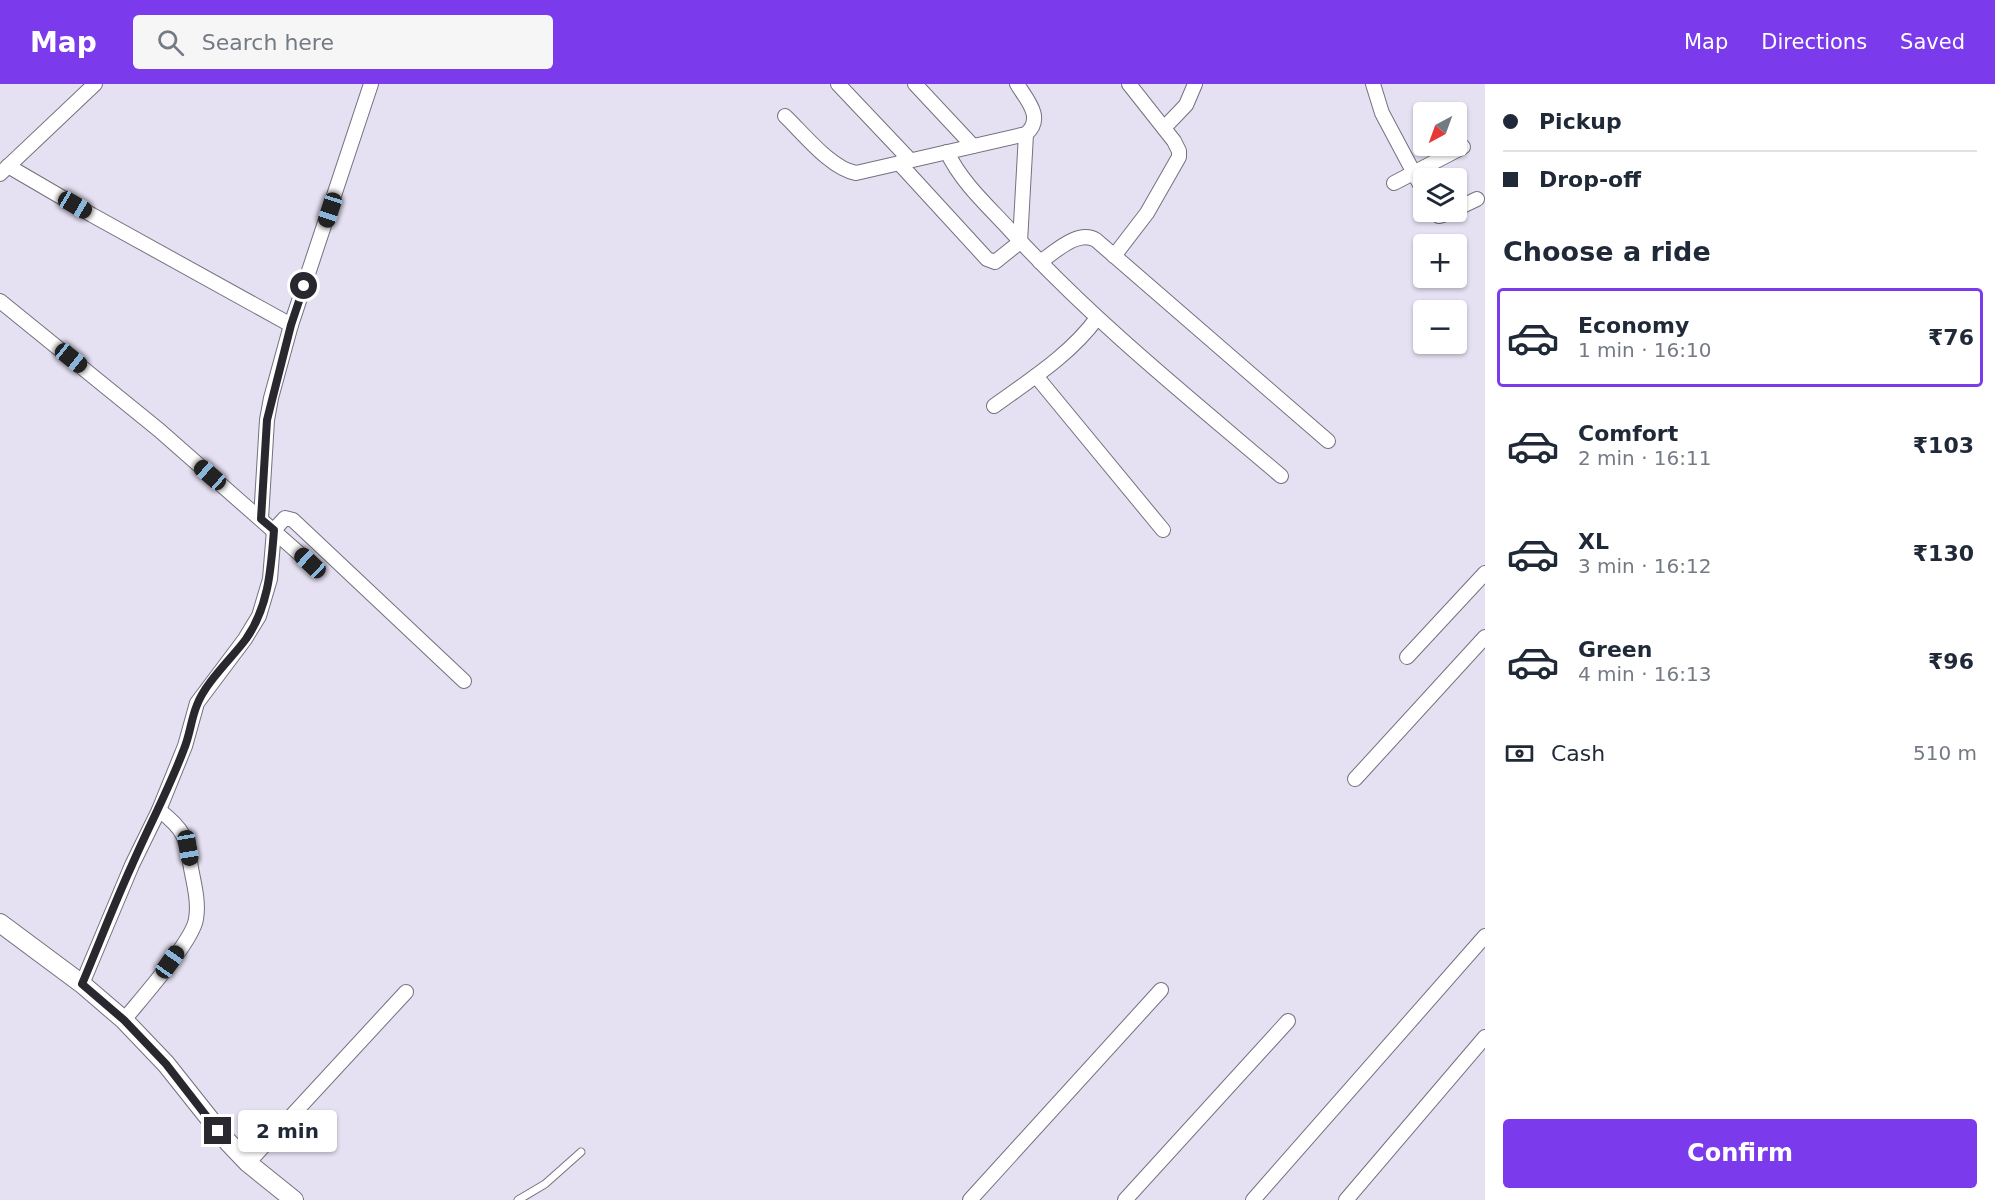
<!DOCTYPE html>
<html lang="en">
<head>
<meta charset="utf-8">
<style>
  body { margin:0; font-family:"DejaVu Sans",sans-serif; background:#f6f6f7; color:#1f2937; height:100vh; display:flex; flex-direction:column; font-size:22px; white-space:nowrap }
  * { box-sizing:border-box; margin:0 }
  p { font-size:20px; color:#747a83 }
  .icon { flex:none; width:33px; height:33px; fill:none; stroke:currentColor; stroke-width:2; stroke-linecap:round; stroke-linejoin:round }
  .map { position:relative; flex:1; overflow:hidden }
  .panel { display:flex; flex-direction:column; background:#fff; width:510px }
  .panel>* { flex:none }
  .banner { display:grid; align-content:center; height:132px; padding:0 18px; background:#fff }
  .needle { width:39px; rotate:221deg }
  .fabs { position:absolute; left:1413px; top:18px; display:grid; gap:12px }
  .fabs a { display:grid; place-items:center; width:54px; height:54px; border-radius:6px; background:#fff; box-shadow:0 2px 4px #0004; font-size:30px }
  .end { position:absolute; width:27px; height:27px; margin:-14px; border:8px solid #29282e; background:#fff; box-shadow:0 0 0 3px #fff }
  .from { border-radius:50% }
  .bubble { position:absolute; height:42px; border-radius:6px; background:#fff; box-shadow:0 2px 4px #0004; font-size:20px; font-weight:700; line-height:42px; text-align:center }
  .car { position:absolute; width:18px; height:36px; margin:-18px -9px; border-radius:8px; box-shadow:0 0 4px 2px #0007; background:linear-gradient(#222 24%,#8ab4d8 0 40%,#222 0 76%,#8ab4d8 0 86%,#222 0) }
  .banner b { display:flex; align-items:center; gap:21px; height:57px; font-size:22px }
  .banner b+b { border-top:2px solid #e0e1e3 }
  .banner i { width:15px; height:15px; background:#1f2937 }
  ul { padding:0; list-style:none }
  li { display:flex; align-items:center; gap:18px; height:99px; margin:0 12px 9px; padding:0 6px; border:3px solid transparent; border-radius:6px }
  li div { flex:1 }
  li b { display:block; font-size:22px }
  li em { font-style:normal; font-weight:700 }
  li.selected { border-color:#7c3aed }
  li>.icon { width:54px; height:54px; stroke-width:1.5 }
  h2 { padding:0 18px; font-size:27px; line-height:72px }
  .pay { display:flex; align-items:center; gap:15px; height:66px; padding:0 18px; font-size:22px }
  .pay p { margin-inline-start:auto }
  .primary-button { display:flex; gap:12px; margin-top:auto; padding:12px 18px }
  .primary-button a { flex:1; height:69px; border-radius:6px; background:#7c3aed; color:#fff; font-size:24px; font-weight:700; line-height:69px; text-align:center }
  header { display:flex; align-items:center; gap:36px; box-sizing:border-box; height:84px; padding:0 30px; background:#7c3aed; color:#fff }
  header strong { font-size:28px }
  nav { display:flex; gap:33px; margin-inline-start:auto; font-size:21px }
  .search { width:420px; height:54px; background:#f6f6f7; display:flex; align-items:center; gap:15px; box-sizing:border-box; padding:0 21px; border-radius:6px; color:#747a83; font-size:22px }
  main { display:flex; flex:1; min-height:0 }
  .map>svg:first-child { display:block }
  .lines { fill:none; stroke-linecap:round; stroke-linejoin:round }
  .service-casing { stroke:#74707e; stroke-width:9 }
  .minor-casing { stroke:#74707e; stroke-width:16 }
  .tertiary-casing { stroke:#74707e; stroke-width:20 }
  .service { stroke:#fff; stroke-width:7 }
  .minor { stroke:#fff; stroke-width:14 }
  .tertiary { stroke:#fff; stroke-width:18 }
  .route { stroke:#29282e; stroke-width:8 }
</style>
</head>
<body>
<header>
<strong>Map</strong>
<div class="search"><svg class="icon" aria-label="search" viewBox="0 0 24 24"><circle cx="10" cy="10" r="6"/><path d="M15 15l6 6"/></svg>Search here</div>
<nav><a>Map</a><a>Directions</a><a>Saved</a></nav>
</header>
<main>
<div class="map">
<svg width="1485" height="1116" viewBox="0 0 1485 1116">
  <rect width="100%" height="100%" fill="#e6e1f2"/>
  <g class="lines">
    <defs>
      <polyline id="service" points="518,1116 545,1100 581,1068"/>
      <g id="minor">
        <polyline points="838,0 910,76"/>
        <polyline points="915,0 973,62"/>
        <polyline points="1373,0 1382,29 1424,108"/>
        <path d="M785 32C803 49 831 85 856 89L1026 50C1045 34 1026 15 1017 0"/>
        <polyline points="1164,44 1186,21 1195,0"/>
        <path d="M947 68C962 99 987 121 1010 146 1092 236 1188 313 1281 392"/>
        <polyline points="899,79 987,175 995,178 1020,158 1026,50"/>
        <polyline points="8,82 92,131 291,241"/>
        <polyline points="0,90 95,0"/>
        <polyline points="1394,99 1463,63"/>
        <polyline points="1456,125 1477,115"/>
        <polyline points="1433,128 1439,132 1452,128"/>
        <polyline points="1114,172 1147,129 1179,73 1179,67 1174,57 1129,0"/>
        <path d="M1040 178C1055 168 1078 145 1096 156L1328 357"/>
        <polyline points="0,217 159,346 310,479"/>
        <polyline points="1036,292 1163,446"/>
        <path d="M994 322C1030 296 1071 270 1097 234"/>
        <polyline points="261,435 267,336 271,314 291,241 371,0"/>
        <polyline points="1407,573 1485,489"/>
        <polyline points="1355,695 1485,553"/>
        <polyline points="82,900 132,781 159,726 185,662 197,619 245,555 259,532 270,495 274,446 285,434 293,436 464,597"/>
        <path d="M124 936C140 916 193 857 196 835 199 818 194 800 191 784 186 753 185 746 159 726"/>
        <polyline points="248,1079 406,908"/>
        <polyline points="970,1116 1161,906"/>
        <polyline points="1125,1116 1288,937"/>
        <polyline points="1253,1116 1485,852"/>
        <polyline points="1346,1116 1485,953"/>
      </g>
      <polyline id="tertiary" points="0,839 82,900 124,936 166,980 228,1058 248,1079 294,1116"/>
    </defs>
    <use href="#service" class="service-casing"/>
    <use href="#minor" class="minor-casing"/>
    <use href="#tertiary" class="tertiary-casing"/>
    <use href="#service" class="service"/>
    <use href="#minor" class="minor"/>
    <use href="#tertiary" class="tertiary"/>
  </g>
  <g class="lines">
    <path class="route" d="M218 1047 166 980 124 936 82 900C99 860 114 820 132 781 149 742 169 705 184 665 190 651 191 635 197 621 205 599 232 574 246 555 269 522 271 484 274 446L261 435 267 336 291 241 304 202"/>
  </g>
</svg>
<div class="fabs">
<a><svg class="needle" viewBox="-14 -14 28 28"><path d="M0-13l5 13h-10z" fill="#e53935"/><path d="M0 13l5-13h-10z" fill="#747a83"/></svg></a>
<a><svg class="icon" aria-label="layers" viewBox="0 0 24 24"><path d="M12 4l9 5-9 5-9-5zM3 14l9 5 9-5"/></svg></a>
<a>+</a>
<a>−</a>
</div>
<i class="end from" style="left:304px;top:202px"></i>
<i class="end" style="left:218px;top:1047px"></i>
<div class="bubble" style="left:238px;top:1026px;width:99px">2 min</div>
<i class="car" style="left:75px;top:121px;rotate:120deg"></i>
<i class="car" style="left:330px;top:126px;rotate:198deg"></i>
<i class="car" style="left:71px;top:274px;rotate:129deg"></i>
<i class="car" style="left:210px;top:391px;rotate:311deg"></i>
<i class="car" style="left:310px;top:479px;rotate:313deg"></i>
<i class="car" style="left:188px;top:764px;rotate:170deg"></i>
<i class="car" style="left:170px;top:878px;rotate:35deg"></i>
</div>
<section class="panel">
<div class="banner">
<b><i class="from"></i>Pickup</b>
<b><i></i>Drop-off</b>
</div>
<h2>Choose a ride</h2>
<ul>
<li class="selected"><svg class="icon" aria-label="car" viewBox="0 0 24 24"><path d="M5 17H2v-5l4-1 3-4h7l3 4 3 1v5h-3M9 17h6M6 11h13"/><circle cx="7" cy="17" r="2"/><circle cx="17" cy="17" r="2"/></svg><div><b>Economy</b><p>1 min · 16:10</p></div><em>₹76</em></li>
<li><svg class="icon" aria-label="car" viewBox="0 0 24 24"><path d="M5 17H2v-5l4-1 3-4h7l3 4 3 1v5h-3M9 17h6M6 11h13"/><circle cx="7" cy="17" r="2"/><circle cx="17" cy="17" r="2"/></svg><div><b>Comfort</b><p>2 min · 16:11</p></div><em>₹103</em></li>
<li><svg class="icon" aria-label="car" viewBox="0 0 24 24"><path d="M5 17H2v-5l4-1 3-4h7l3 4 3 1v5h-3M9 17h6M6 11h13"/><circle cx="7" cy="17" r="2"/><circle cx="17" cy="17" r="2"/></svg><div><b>XL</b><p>3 min · 16:12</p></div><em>₹130</em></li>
<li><svg class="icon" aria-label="car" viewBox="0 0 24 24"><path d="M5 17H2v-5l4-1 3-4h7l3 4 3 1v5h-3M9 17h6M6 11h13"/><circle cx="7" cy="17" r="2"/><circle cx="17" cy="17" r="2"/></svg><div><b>Green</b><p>4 min · 16:13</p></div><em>₹96</em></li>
</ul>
<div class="pay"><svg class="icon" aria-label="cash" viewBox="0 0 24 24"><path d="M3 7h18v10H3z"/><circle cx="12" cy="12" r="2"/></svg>Cash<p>510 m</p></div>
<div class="primary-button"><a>Confirm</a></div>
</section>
</main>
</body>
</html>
